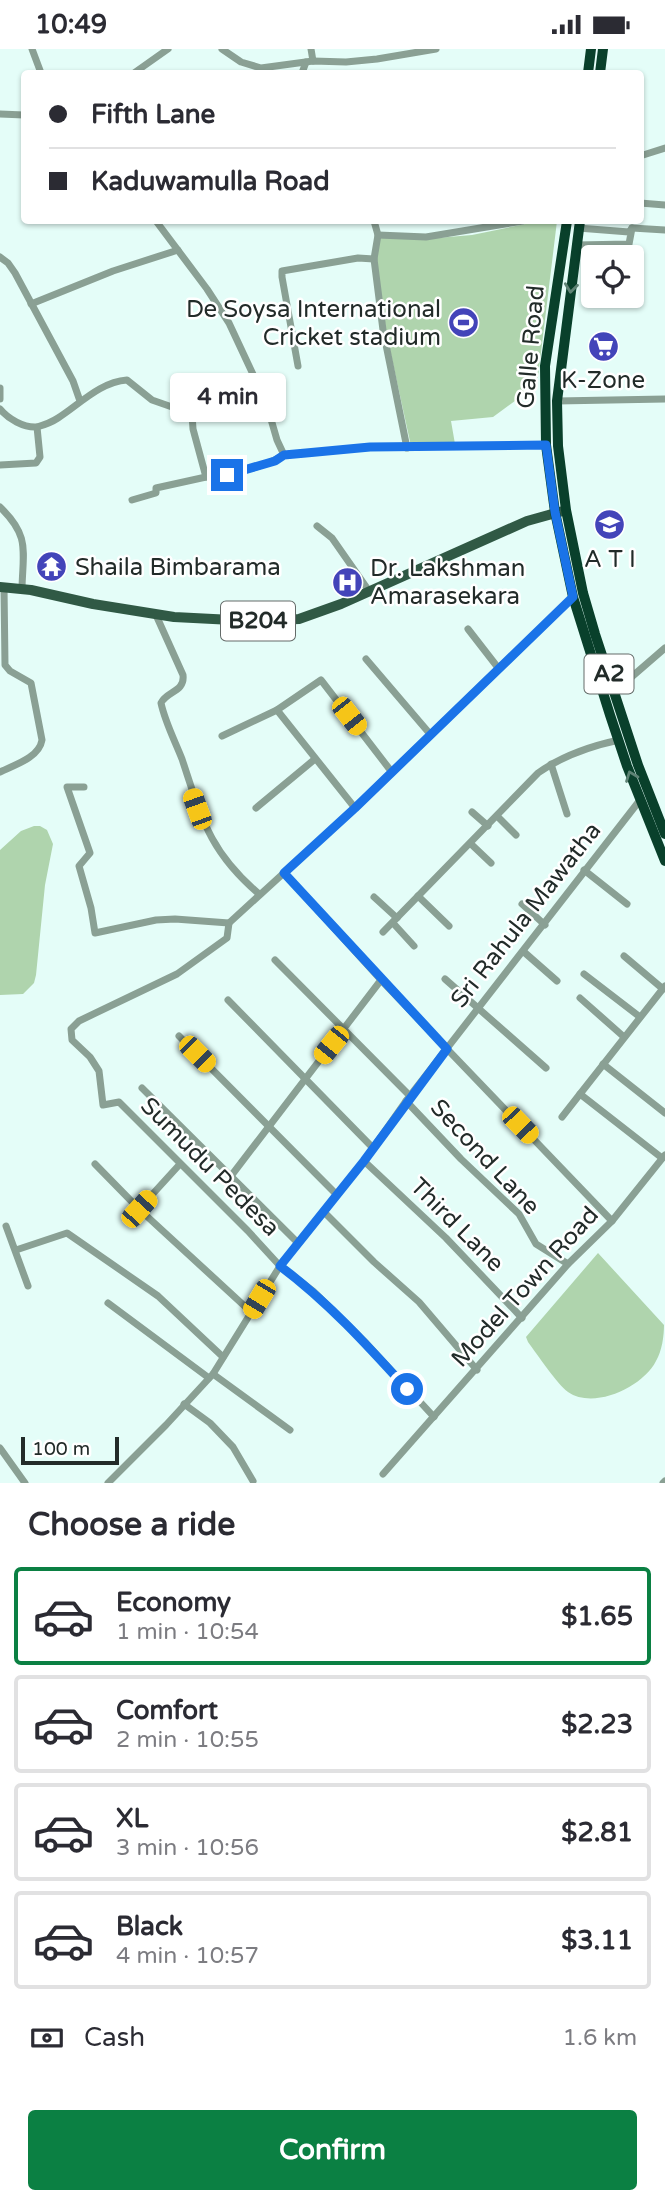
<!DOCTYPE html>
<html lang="en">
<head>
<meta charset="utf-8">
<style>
  body { margin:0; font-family:"Varela Round",sans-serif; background:#f2f2f3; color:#2b2b33; height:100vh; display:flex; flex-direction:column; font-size:26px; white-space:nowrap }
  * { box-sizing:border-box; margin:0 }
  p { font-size:23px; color:#7c7c81 }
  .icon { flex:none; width:38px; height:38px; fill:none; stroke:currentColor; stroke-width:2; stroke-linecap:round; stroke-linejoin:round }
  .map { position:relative; height:1434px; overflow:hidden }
  .side { display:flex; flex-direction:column; background:#fff; flex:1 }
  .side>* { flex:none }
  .hud { position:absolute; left:21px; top:21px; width:623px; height:154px; border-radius:7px; box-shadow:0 2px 5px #0004; display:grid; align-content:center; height:154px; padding:0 28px; background:#fff }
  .fabs { position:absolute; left:581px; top:196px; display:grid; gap:14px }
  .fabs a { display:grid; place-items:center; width:63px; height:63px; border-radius:7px; background:#fff; box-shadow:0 2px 5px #0004; font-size:35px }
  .scale { position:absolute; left:21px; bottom:18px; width:98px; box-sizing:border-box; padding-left:7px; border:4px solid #222b29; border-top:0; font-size:19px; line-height:24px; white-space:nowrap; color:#222b29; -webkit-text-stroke:5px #fff; paint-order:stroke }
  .end { position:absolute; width:32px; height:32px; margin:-16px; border:9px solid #1a73e8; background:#fff; box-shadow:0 0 0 4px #fff }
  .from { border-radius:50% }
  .bubble { position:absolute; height:49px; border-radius:7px; background:#fff; box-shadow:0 2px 5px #0004; font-size:23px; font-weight:800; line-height:49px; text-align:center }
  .car { position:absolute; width:21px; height:42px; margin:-21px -10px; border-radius:9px; box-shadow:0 0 5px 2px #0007; background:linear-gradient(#f5c518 24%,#345 0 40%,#f5c518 0 76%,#345 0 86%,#f5c518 0) }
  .hud b { display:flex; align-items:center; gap:24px; height:66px; font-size:26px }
  .hud b+b { border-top:2px solid #e1e1e2 }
  .hud i { width:18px; height:18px; background:#2b2b33 }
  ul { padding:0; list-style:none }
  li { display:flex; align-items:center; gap:21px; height:98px; margin:0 14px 10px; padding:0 14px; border:4px solid #e1e1e2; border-radius:7px }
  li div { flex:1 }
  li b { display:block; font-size:26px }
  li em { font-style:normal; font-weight:800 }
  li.active { border-color:#0b8043 }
  li>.icon { width:63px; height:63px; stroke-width:1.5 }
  h2 { padding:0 28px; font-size:32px; line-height:84px }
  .pay { display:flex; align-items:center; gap:18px; height:77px; padding:0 28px; font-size:26px }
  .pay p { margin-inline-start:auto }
  .action { display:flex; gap:14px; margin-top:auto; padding:14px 28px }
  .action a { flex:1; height:80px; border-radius:7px; background:#0b8043; color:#fff; font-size:28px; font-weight:800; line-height:80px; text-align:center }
  .status { display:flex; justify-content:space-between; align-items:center; height:49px; padding:0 35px; background:#fff; direction:ltr }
  .status svg { height:19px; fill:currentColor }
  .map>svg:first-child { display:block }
  .green { fill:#afd4ad }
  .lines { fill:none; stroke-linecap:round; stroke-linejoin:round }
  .minor { stroke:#8aa094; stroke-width:7 }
  .major { stroke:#305945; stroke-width:10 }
  .highway { stroke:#09402b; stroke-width:10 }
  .oneway { stroke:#5f8375 }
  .route { stroke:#1a73e8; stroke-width:9 }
  .labels { text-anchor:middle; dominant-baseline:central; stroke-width:5; stroke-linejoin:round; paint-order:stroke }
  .shield { fill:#fff; stroke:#646b69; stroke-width:2 }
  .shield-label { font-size:23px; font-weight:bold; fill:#222b29 }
  .poi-label { font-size:24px; fill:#222b29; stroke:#fff }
  .street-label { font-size:24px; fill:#222b29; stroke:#fff }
</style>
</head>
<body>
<div class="status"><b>10:49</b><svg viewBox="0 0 49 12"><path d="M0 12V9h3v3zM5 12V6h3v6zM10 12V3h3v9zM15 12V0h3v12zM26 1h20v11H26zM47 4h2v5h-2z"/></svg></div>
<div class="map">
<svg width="665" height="1434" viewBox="0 0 665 1434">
  <rect width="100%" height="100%" fill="#e4fdf8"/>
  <g class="green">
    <polygon points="540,172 557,172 538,328 519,349 493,368 451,372 455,395 411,397 387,287 376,214 380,188 425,190 472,186"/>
    <polygon points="34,777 40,777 47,781 53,795 45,836 36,926 34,934 23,945 0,946 0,801 21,782"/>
    <path d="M598 1204 664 1276C664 1287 662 1302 656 1312 643 1338 594 1361 568 1343 557 1335 537 1305 528 1293L526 1288Z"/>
  </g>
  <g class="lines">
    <g class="minor">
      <polyline points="32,0 41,24"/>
      <polyline points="222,0 241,13 261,19 313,12 346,13 377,10 436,0"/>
      <polyline points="311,0 313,12"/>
      <polyline points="134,24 168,0"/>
      <polyline points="302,24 306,13"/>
      <polyline points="0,65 24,66"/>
      <polyline points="640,107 665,99"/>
      <polyline points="640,154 665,156"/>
      <polyline points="156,172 207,240 229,274 266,353 277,391 284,406"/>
      <polyline points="374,172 378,186 374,210 383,281 407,399"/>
      <polyline points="632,179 665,181"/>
      <polyline points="378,186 426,188 523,172"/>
      <polyline points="576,196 629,195 632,179 629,183 578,179"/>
      <polyline points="0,208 8,214 15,224 73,332 80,352"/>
      <polyline points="31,255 113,222 178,201"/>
      <polyline points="298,317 282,228 282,222 358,209 374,210"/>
      <polyline points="0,339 0,350"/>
      <polyline points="557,352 665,350"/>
      <path d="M0 360C8 370 24 379 37 378L40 408 36 414 0 416"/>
      <path d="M192 365 193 380 206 428C232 425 261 420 284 406L370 398 546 396"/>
      <path d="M37 378C44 376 52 373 58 369 80 355 100 333 127 331L152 351 192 365H214L266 353"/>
      <polyline points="132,451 156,444 156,439 206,428"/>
      <path d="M0 458C30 487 23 501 22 539"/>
      <polyline points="317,477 332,489 369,542"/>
      <path d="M156 566 183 626C185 643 167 642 161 654 165 673 175 692 182 710 202 770 209 802 259 845"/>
      <polyline points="468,580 499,620"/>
      <polyline points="366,610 430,685"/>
      <polyline points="613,644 665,599"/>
      <polyline points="277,661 355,759"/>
      <polyline points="222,687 277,661 321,631 391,722"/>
      <polyline points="551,715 567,765"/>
      <path d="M0 723C14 716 39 709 42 691L31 634 10 622 5 616 4 538"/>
      <polyline points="84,738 67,738 90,804 79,817 91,859 95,884 156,871 175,870 229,874 355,759 573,548"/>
      <polyline points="256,759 315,710"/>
      <polyline points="472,763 488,777"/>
      <polyline points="497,767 516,786"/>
      <polyline points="471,795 491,814"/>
      <polyline points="584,821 627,855"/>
      <polyline points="284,824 381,931 612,1172"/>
      <polyline points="418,847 449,877"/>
      <polyline points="374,848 397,869"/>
      <polyline points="522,855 545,876"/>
      <polyline points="229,874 227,889 177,925 79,972 71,980 72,991 90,1008 99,1022 103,1056 119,1053 248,1182 280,1217 313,1242 366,1294 434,1368"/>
      <polyline points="393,874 414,897"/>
      <path d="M383 883 538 724C562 707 591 697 619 691"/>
      <polyline points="524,903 557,932"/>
      <polyline points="624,907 663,940"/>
      <polyline points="275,911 411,1048"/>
      <polyline points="584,925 640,968"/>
      <polyline points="445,930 546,1019"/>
      <polyline points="580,949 624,988"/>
      <polyline points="228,951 373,1099"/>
      <polyline points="179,987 337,1146"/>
      <polyline points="603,1015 665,1064"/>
      <polyline points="142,1039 298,1194"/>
      <polyline points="406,1052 461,1110 519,1165 536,1195 568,1215"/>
      <polyline points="562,1068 580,1045"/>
      <polyline points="662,1109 580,1045 665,937"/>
      <polyline points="364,1112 446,1189 522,1269"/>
      <polyline points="95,1115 139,1160 251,1263"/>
      <polyline points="231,1127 381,931"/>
      <polyline points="139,1160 180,1115"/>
      <polyline points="324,1163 374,1213 419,1253 477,1321"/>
      <polyline points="6,1177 28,1237"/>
      <polyline points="16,1201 67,1184 158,1247 223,1308"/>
      <polyline points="108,1254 209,1329"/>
      <polyline points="213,1325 290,1381"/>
      <polyline points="184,1355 210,1374 233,1398 253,1432"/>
      <polyline points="0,1399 25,1434"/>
      <polyline points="383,1425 568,1215 612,1172 665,1106"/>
      <polyline points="108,1434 166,1376 213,1325 280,1217 364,1112 406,1052 640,751"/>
      <polyline points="663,1434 665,1432"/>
    </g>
    <polyline class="major" points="0,538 31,541 93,555 174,568 252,572 299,570 341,555 527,472 563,462"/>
    <g class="highway">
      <polyline points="588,24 591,0"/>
      <polyline points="600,24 603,0"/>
      <polyline points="567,172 545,317 546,396 555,463 573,548 610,666 627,717 665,812"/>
      <polyline points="580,172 557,352 558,397 566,461 583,544 595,585 638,716 665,785"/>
    </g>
  </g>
  <defs><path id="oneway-chevron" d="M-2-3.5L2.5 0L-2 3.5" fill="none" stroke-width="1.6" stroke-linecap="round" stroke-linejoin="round" transform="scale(1.75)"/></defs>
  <g class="oneway">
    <use href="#oneway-chevron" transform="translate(571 239) rotate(97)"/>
    <use href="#oneway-chevron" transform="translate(631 727) rotate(-111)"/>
  </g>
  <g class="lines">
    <path class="route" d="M227 426 275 412 284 406 306 404 370 398 546 396 555 463 573 548 355 759 284 824 447 1000 364 1112 280 1217C328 1253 367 1296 407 1340"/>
  </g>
  <defs>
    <symbol id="stadium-disc" viewBox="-11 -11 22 22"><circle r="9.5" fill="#4344b9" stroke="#fff"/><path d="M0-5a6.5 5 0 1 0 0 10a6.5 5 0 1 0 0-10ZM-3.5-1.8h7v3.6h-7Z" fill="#fff"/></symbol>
    <symbol id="supermarket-disc" viewBox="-11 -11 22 22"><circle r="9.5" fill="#4344b9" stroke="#fff"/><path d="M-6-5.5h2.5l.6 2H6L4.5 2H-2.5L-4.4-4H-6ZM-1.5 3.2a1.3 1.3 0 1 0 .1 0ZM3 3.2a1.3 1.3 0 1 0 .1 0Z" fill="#fff"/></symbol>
    <symbol id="school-disc" viewBox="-11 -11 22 22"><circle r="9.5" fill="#4344b9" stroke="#fff"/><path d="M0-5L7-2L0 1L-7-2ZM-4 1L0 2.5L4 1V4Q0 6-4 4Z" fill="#fff"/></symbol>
    <symbol id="temple-disc" viewBox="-11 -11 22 22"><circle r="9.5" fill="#4344b9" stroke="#fff"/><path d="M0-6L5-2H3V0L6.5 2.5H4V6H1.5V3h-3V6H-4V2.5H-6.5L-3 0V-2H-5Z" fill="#fff"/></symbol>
    <symbol id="hospital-disc" viewBox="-11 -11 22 22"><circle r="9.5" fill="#4344b9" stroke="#fff"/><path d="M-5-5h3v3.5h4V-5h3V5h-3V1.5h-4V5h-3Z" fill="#fff"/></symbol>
  </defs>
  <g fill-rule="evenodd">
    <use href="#stadium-disc" x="446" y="256" width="35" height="35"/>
    <use href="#supermarket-disc" x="586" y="280" width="35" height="35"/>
    <use href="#school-disc" x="592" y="458" width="35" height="35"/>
    <use href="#temple-disc" x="34" y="500" width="35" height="35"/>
    <use href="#hospital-disc" x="330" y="516" width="35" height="35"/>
  </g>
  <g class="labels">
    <g class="shield">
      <rect x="221" y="552.5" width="74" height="39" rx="5"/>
      <rect x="584.5" y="605.5" width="49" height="39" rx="5"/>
    </g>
    <g class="shield-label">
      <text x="258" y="572">B204</text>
      <text x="609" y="625">A2</text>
    </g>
    <g class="poi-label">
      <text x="441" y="260" text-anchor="end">De Soysa International<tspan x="441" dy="28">Cricket stadium</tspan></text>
      <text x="603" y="331">K-Zone</text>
      <text x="610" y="510">A T I</text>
      <text x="75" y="518" text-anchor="start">Shaila Bimbarama</text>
      <text x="370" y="519" text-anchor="start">Dr. Lakshman<tspan x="370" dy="28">Amarasekara</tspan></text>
    </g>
    <g class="street-label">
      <text transform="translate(531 298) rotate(-85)">Galle Road</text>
      <text transform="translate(526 866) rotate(-52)">Sri Rahula Mawatha</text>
      <text transform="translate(485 1108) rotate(47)">Second Lane</text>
      <text transform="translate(210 1118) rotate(45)">Sumudu Pedesa</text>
      <text transform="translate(457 1176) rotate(45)">Third Lane</text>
      <text transform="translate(525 1238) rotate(-48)">Model Town Road</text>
    </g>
  </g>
</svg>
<div class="fabs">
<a><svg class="icon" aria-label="locate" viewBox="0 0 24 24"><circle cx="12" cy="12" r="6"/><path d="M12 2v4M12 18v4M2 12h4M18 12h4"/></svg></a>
</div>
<div class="scale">100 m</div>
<i class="end from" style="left:407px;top:1340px"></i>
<i class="end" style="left:227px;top:426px"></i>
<div class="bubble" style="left:170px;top:324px;width:116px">4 min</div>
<i class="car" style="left:349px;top:667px;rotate:142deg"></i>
<i class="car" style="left:197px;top:760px;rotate:340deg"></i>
<i class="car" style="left:331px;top:996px;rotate:219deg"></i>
<i class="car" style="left:197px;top:1005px;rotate:135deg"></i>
<i class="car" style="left:520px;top:1076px;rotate:136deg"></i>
<i class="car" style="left:139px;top:1160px;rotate:42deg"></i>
<i class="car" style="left:259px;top:1250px;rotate:211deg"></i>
<div class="hud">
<b><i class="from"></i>Fifth Lane</b>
<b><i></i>Kaduwamulla Road</b>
</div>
</div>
<section class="side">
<h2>Choose a ride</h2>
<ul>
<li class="active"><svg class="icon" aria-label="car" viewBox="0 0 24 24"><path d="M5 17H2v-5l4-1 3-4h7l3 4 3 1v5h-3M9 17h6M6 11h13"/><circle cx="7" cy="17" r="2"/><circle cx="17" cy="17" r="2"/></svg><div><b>Economy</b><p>1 min · 10:54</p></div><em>$1.65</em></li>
<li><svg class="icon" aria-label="car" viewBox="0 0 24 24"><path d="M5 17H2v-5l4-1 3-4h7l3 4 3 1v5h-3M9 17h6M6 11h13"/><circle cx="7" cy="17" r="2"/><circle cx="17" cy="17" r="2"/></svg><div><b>Comfort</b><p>2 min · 10:55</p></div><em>$2.23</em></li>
<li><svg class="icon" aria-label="car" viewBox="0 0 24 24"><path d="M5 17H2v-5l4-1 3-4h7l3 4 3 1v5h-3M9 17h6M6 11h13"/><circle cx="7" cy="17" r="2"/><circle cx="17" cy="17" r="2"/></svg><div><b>XL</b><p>3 min · 10:56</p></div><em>$2.81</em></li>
<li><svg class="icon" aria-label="car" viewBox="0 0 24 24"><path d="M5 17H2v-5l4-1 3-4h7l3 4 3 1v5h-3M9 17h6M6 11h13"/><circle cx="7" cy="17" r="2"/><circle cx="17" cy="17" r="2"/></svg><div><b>Black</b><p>4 min · 10:57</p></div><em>$3.11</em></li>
</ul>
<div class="pay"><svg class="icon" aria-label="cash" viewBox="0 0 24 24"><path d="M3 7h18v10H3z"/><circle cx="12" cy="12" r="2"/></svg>Cash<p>1.6 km</p></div>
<div class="action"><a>Confirm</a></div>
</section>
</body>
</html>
